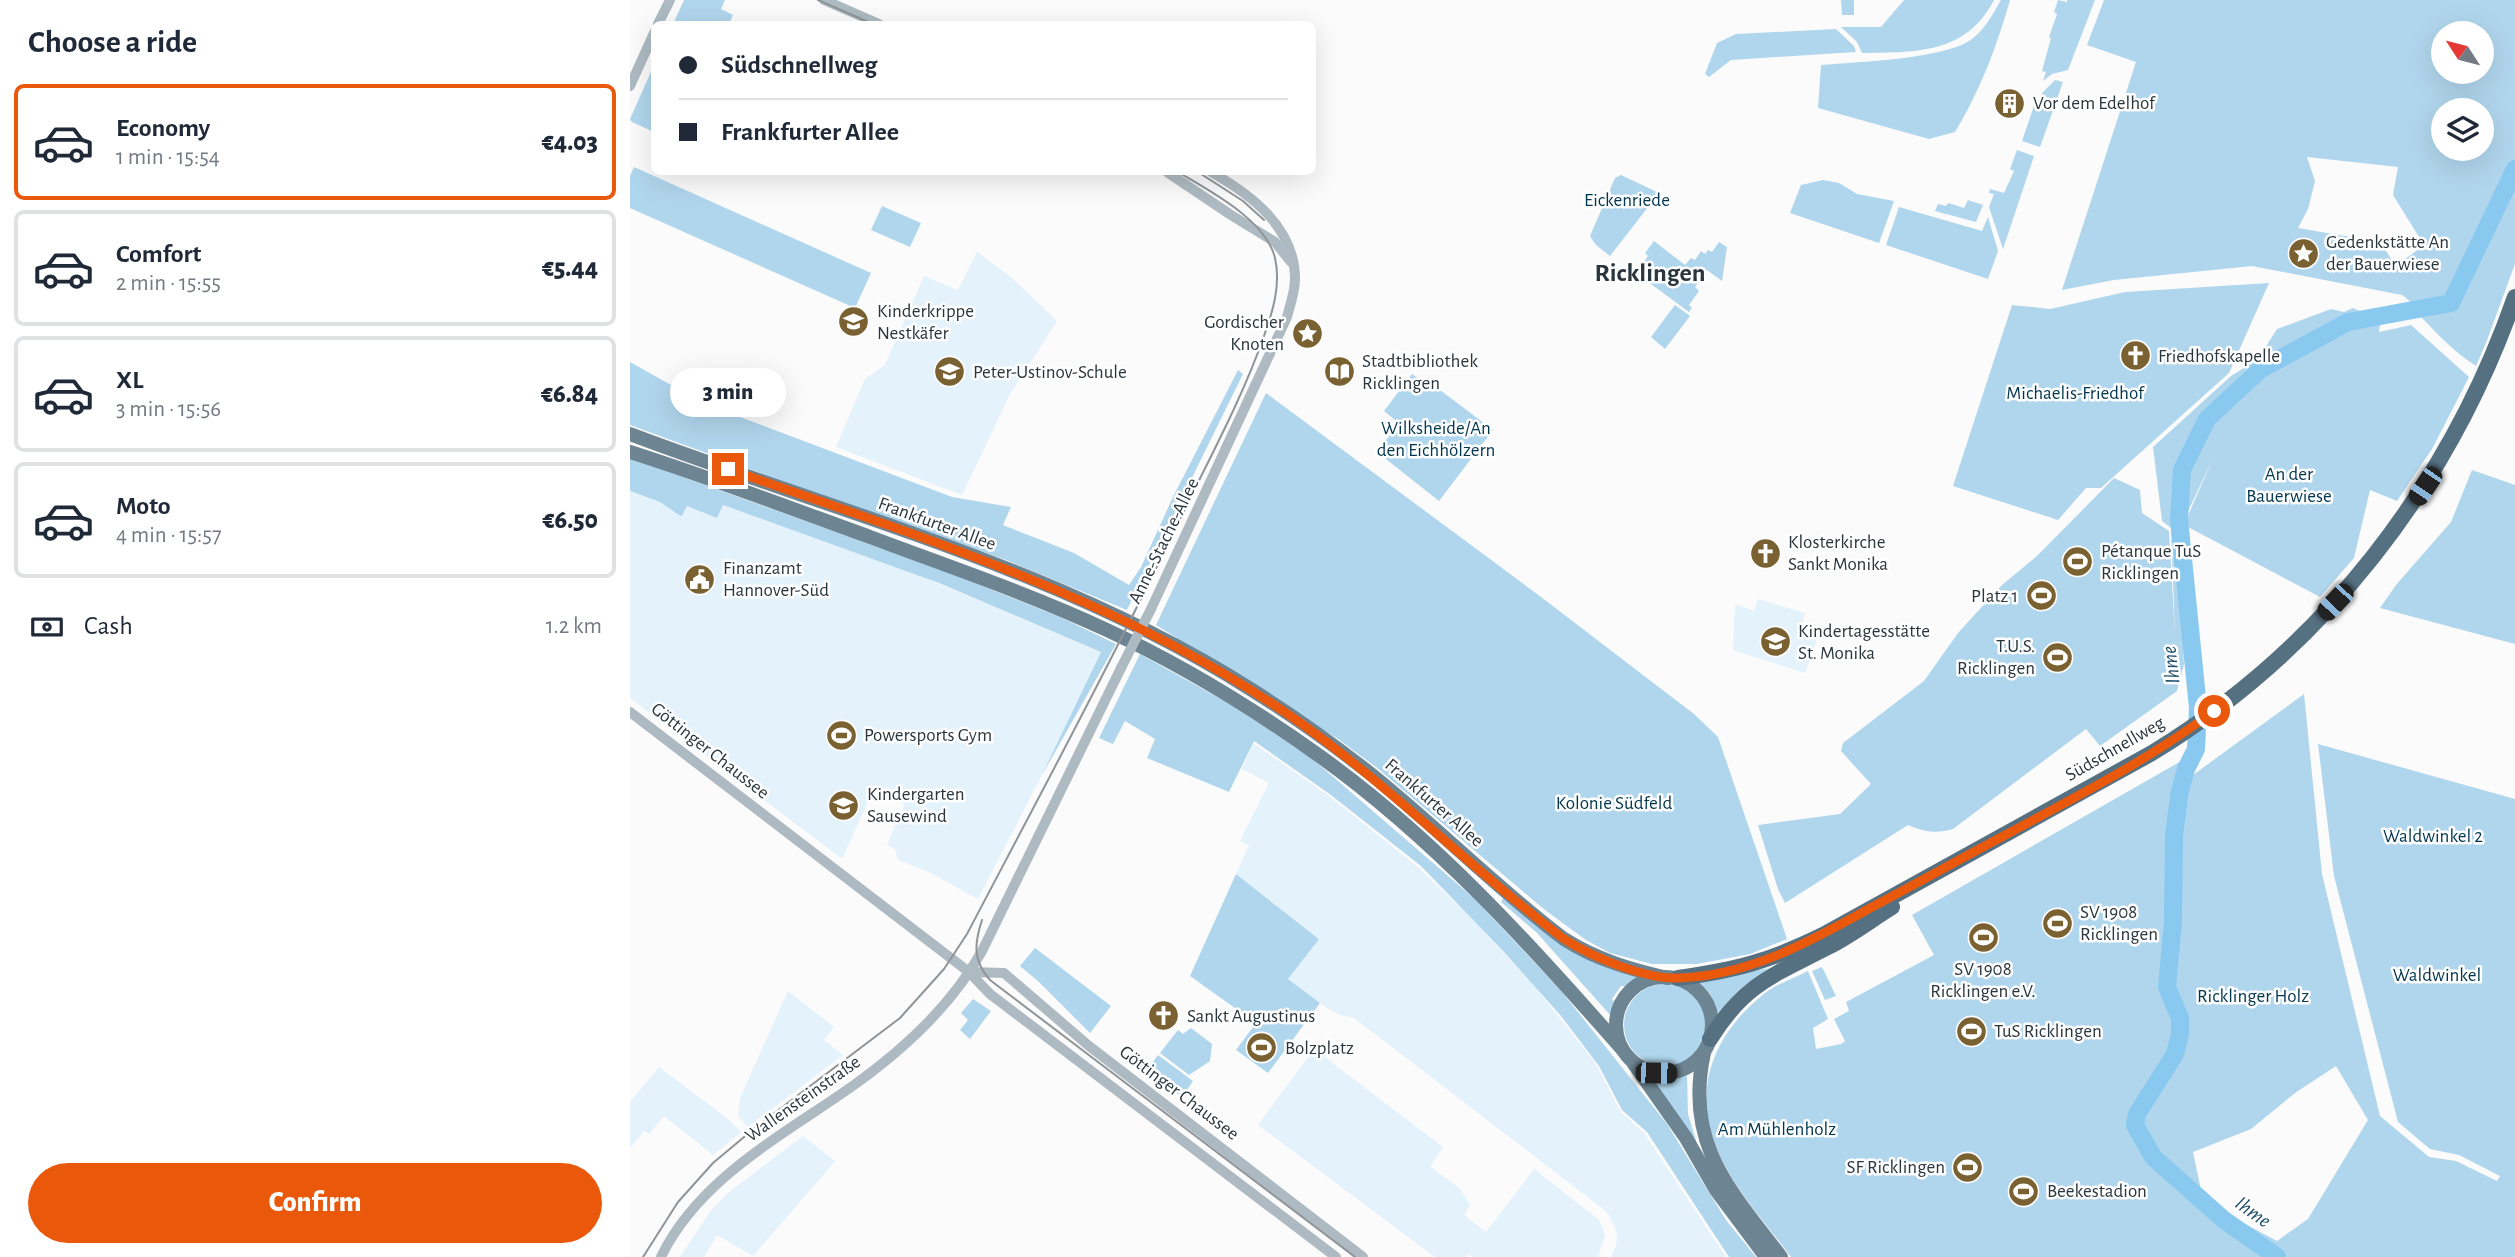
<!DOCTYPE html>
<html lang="en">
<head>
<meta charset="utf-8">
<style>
  body { margin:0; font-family:"Alegreya Sans",sans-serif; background:#f6f6f7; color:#1f2937; height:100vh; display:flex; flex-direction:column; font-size:26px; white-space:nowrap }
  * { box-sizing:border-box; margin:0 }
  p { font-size:23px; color:#747a83 }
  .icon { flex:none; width:38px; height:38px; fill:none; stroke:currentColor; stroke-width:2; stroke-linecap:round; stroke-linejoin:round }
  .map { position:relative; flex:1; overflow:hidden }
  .side { display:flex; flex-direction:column; background:#fff; width:630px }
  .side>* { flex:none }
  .banner { position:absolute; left:21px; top:21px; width:665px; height:154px; border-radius:10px; box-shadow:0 7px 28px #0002; display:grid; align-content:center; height:154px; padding:0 28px; background:#fff }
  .needle { width:46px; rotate:306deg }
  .controls { position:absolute; left:1801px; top:21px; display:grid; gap:14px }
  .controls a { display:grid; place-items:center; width:63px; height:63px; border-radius:50%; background:#fff; box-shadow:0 7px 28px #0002; font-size:35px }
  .end { position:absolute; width:32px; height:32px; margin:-16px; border:9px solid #ea580c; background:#fff; box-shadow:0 0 0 4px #fff }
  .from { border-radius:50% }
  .bubble { position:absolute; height:49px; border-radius:24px; background:#fff; box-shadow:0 7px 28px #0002; font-size:23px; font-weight:800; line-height:49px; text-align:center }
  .car { position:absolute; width:21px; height:42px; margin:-21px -10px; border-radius:9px; box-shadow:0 0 5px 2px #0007; background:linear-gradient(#222 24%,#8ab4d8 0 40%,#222 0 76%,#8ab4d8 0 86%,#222 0) }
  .banner b { display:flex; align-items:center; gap:24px; height:66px; font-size:26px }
  .banner b+b { border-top:2px solid #e0e1e3 }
  .banner i { width:18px; height:18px; background:#1f2937 }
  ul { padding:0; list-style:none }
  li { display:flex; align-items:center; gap:21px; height:116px; margin:0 14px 10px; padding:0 14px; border:4px solid #e0e1e3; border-radius:10px }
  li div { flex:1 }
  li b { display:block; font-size:26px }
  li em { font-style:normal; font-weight:800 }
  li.selected { border-color:#ea580c }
  li>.icon { width:63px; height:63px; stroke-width:1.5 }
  h2 { padding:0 28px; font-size:32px; line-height:84px }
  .pay { display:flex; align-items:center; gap:18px; height:77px; padding:0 28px; font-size:26px }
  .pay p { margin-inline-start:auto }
  .primary-button { display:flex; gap:14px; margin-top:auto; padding:14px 28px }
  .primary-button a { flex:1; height:80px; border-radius:42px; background:#ea580c; color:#fff; font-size:28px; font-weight:800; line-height:80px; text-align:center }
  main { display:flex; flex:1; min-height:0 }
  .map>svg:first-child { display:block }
  .built { fill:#e3f2fb }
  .green { fill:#b0d6ed; fill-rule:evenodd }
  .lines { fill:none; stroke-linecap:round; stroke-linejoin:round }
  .river { stroke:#8ac9ef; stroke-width:18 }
  .minor { stroke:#aebac2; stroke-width:10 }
  .major { stroke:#6d8492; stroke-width:14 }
  .highway { stroke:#557080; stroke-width:16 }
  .tram { stroke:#8e9498; stroke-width:2 }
  .minor-bridge { stroke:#aebac2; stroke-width:10 }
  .route { stroke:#ea580c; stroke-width:9 }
  .labels { text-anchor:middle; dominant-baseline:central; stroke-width:5; stroke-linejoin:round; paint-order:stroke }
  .poi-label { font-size:19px; fill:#2a363d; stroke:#fff; text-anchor:start }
  .park-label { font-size:19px; fill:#00364f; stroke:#fff }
  .street-label { font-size:19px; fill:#2a363d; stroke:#fff }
  .water-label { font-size:21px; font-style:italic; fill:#1e4e69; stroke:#fff }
  .district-label { font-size:26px; font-weight:bold; fill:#2a363d; stroke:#fff }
</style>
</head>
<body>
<main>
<section class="side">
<h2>Choose a ride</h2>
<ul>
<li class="selected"><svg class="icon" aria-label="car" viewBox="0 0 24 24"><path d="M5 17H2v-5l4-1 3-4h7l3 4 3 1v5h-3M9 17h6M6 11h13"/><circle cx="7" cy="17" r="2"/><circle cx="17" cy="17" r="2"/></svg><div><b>Economy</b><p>1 min · 15:54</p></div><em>€4.03</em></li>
<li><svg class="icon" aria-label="car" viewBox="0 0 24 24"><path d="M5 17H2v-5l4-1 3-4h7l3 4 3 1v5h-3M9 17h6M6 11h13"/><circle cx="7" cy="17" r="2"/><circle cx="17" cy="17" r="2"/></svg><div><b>Comfort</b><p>2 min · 15:55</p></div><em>€5.44</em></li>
<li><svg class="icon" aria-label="car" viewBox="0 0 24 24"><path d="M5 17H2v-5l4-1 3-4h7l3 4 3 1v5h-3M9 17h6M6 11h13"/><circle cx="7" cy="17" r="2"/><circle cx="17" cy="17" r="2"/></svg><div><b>XL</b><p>3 min · 15:56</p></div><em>€6.84</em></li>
<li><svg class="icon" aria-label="car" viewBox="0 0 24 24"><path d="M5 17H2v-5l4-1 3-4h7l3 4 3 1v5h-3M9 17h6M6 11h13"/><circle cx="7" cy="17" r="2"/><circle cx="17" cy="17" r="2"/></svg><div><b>Moto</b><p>4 min · 15:57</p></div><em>€6.50</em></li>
</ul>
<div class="pay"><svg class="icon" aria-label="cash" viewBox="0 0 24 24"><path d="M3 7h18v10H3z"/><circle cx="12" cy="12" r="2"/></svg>Cash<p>1.2 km</p></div>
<div class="primary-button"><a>Confirm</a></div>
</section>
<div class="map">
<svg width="1885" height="1257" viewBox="0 0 1885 1257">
  <rect width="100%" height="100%" fill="#fbfbfb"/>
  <g class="built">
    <polygon points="347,252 382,278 427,321 380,394 332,495 206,447 235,379 255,365 294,276 328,290"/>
    <polygon points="0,491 30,502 52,516 57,506 87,518 93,505 276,570 471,652 431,738 348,899 299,872 268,860 265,849 257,845 275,804 243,790 212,859 0,698"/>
    <polygon points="1128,599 1175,613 1171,628 1189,634 1175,673 1103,650 1105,604 1124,611"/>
    <polygon points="623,743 699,796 789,868 842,919 905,987 966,1064 990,1111 1014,1133 1096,1257 981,1257 986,1246 987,1233 979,1215 972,1208 724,1018 710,1015 697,1008 658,979 689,938 606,874 619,845 610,841 639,783 612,769"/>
    <polygon points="158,991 204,1027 194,1040 213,1055 118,1127 108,1116 110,1098"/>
    <polygon points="684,1049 813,1147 800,1166 830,1189 840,1205 834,1215 856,1232 904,1169 969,1220 975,1235 968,1257 843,1257 839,1254 836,1257 805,1257 628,1125"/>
    <polygon points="29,1067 97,1118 111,1132 83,1155 34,1116 19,1134 14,1131 0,1148 0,1102"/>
    <polygon points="173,1136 205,1161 123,1256 87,1235 74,1257 50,1257 82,1209 99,1192"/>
  </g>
  <g class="green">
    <polygon points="54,0 95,0 91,9 103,15 99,24 43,24"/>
    <polygon points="1211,0 1224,0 1224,15 1212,15"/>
    <path d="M1274 0H1364C1336 54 1287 52 1232 53L1227 42 1211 27H1251Z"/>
    <path d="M1371 0H1380C1367 46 1350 91 1325 132L1299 139 1188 108 1191 65C1226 62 1316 59 1342 39 1355 29 1363 14 1371 0Z"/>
    <polygon points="1428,0 1437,2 1437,0 1465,0 1438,70 1422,74 1413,81 1416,72 1412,71 1421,38 1419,37 1427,14 1424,12"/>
    <path d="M1474 0H1885V264L1856 343 1846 366C1827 354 1809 336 1794 320 1786 311 1783 302 1772 295L1622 266 1484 280 1432 290 1506 62 1457 45ZM1852 33V72H1813V33ZM1852 110V149H1813V110ZM1677 157 1768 167 1763 195 1794 245 1766 266 1750 242 1668 228 1678 209 1685 181Z"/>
    <polygon points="1206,29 1224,46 1226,52 1101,60 1079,77 1075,74 1087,43 1106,34"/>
    <polygon points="24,65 24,132 2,122 0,119"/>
    <polygon points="1425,80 1433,82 1410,147 1392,141 1406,100 1410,100 1412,93"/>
    <polygon points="1387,150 1404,156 1373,249 1359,207 1364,194 1359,193 1360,189 1374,193 1384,171 1380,169"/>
    <polygon points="4,167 241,273 225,308 0,208 0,176"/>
    <polygon points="991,175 1029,193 980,256 966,245 960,236 985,178"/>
    <polygon points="1193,180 1209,183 1227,194 1264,201 1249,243 1160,213 1171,185"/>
    <polygon points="1338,200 1353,205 1346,222 1305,211 1308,204 1316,206 1318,203 1334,208"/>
    <polygon points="252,206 291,223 280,247 241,230"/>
    <polygon points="1269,207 1352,231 1358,217 1368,251 1358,279 1256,245"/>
    <polygon points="1024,241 1055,265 1061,258 1065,260 1071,251 1075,254 1078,250 1082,252 1089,242 1097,247 1092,281 1077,270 1065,287 1069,291 1059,305 1062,308 1059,312 1006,273 1018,256 1015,253"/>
    <polygon points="1639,283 1599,373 1471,488 1456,488 1428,520 1323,486 1382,305 1420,309 1495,292"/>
    <polygon points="1045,305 1060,316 1035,349 1021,337"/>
    <path d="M1723 308 1741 316 1716 321 1695 330 1666 350 1629 367 1575 417 1550 470 1547 527 1554 664 1547 691 1470 746 1456 729 1323 829C1306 834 1294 832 1278 825L1155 903 1148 889 1128 825 1210 814 1241 784 1211 751 1213 743 1294 681 1328 633 1372 585 1407 556 1484 478 1510 490 1512 513 1539 531 1545 635 1541 528 1532 521 1523 447 1601 376 1628 359 1647 329 1701 309 1714 312Z"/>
    <polygon points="1751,318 1749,332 1781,325 1839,377 1802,449 1767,501 1740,490 1724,558 1690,597 1558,527 1557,518 1583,458 1555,518 1557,527 1551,526 1554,470 1579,419 1633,370 1667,354 1697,333 1719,324"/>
    <polygon points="0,362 73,403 322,497 381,507 373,525 444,553 499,585 511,567 543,497 608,370 613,374 497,610 376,560 204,500 0,425"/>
    <polygon points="782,374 803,389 810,390 863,430 809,501 747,452 769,423 754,411"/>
    <polygon points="636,393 911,597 1064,714 1088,737 1157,939 1120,954 1067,964 1022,964 980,953 956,940 915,910 746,767 708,739 526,625"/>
    <polygon points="0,458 320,573 430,617 486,644 412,775 471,652 309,583 93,505 87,518 57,506 52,516 49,515 30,502 0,491"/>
    <polygon points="1842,470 1885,485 1885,644 1750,608 1766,585 1821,522"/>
    <polygon points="510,654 605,707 679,756 846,900 932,992 1037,1124 1096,1220 1126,1257 1099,1257 1017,1132 992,1110 969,1066 931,1016 874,952 791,866 701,795 624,741 599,792 517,758 525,739 495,721 483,744 469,738"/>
    <path d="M1674 694 1692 874 1750 1116 1799 1157 1826 1161 1867 1181 1870 1176 1829 1155 1800 1149 1768 1122 1704 876 1688 744 1885 799V1257H1161C1138 1226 1111 1197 1093 1162 1059 1098 1079 1037 1135 993 1147 984 1164 978 1178 971L1198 1019 1183 1028 1186 1049 1211 1044 1215 1041 1204 1019 1219 1011 1216 1002 1304 955 1282 915 1553 760 1552 783ZM1706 1066 1738 1120 1678 1219 1647 1241 1606 1219 1571 1190 1563 1152 1621 1129 1665 1093Z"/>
    <polygon points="606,874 689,939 658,979 690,1003 638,1073 606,1050 626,1023 560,976"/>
    <polygon points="873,898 1011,978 998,986 991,986 982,999 986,1005 983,1015 981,1016 907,933 871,902"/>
    <polygon points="405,948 481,1006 460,1033 409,982 390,966"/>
    <polygon points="1192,967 1206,996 1195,1000 1182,971"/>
    <polygon points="1139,968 1109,990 1087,1014 1080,994 1069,982"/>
    <circle cx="1035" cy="1025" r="41"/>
    <polygon points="343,999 361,1011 340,1039 330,1030 338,1020 331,1013"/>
    <polygon points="561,1028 582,1044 580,1061 559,1075 530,1053 548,1030 553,1034"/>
    <polygon points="528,1055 563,1081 552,1097 516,1071"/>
    <polygon points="1057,1076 1058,1114 1067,1144 1017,1077 1033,1080"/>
  </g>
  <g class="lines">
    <polyline class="river" points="1647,1257 1594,1220 1523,1157 1505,1125 1507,1114 1545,1054 1550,1034 1550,1018 1537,987 1543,921 1544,835 1550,791 1556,769 1566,749 1568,708 1549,519 1552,470 1577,419 1631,369 1718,322 1821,303 1885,169"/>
    <g class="minor">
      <polyline points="194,0 249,24"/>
      <polyline points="28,24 40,0"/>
      <polyline points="0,86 24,33"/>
      <polyline points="537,172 601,215 645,242 661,262"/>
      <path d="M521 609 657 317C660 305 665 292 665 279 665 228 622 195 581 172"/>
      <polyline points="0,712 339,972 360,994 706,1257"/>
      <polyline points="339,972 374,973 459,1046 733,1257"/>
      <path d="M31 1257C69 1178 155 1134 224 1085 273 1050 322 1005 352 951L491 668"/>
    </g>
    <g class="major">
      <path d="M0 434C209 513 432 569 622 690 662 715 700 742 737 771 805 825 865 887 934 939 967 960 1000 969 1037 978"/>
      <path d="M0 452C81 478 160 508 240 537 320 567 400 594 477 630 552 665 624 709 691 757 805 839 900 944 992 1049"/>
      <circle cx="1034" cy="1025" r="48"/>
      <path d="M1074 1053C1054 1144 1100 1190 1151 1257"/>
      <polyline points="1004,1064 1056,1138 1086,1190 1136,1257"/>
    </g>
    <g class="highway">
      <path d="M1048 978C1107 970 1140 961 1193 935L1522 753C1693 649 1819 486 1885 297"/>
      <path d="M1080 1039C1114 984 1144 975 1198 947 1220 936 1241 920 1262 907"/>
    </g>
    <g class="tram">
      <polyline points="188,0 243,24"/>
      <polyline points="568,172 613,201 634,220"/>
      <path d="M352 920C344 944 343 961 360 980L725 1257"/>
      <path d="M13 1257 48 1202 83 1163 126 1127 270 1018 314 969 337 934C409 797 483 659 550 519 579 459 612 399 634 336 643 311 651 284 645 258 636 220 580 191 548 172"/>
    </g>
    <polyline class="minor-bridge" points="491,668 521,609"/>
  </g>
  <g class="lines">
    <path class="route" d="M98 469C290 537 489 598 659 715 757 782 839 868 934 939 962 957 1014 979 1048 978 1120 976 1183 940 1244 906 1280 887 1316 867 1351 848 1430 805 1512 765 1584 711"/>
  </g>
  <defs>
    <symbol id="building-disc" viewBox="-11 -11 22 22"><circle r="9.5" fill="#7a6132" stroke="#fff"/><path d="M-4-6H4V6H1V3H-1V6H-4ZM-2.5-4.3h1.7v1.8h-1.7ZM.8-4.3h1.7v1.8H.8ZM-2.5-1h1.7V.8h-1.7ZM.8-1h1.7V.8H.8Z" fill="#fff"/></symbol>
    <symbol id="sight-disc" viewBox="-11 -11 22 22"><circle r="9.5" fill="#7a6132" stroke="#fff"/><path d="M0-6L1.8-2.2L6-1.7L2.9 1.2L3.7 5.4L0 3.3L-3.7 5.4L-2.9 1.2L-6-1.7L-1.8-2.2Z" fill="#fff"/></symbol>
    <symbol id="school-disc" viewBox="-11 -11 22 22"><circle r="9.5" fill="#7a6132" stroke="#fff"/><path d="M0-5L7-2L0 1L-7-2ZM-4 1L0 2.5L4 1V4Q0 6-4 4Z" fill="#fff"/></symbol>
    <symbol id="church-disc" viewBox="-11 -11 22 22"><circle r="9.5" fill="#7a6132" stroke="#fff"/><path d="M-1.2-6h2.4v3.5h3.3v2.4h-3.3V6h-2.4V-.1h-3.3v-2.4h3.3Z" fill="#fff"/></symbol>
    <symbol id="library-disc" viewBox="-11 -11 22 22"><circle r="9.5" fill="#7a6132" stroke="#fff"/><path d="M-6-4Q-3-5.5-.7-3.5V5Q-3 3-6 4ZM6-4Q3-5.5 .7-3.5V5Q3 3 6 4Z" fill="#fff"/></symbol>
    <symbol id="stadium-disc" viewBox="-11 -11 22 22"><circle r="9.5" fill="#7a6132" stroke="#fff"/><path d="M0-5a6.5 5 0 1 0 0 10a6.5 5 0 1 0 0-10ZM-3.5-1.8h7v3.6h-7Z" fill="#fff"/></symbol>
    <symbol id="civic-disc" viewBox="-11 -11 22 22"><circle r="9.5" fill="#7a6132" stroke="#fff"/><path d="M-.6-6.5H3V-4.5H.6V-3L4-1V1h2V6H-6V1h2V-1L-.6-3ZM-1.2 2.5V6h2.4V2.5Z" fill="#fff"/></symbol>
  </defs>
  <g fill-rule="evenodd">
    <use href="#building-disc" x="1362" y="86" width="35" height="35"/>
    <use href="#sight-disc" x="1656" y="236" width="35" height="35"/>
    <use href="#school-disc" x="206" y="304" width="35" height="35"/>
    <use href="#sight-disc" x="660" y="316" width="35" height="35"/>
    <use href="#church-disc" x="1488" y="338" width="35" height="35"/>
    <use href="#school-disc" x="302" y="354" width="35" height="35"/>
    <use href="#library-disc" x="692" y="354" width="35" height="35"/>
    <use href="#church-disc" x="1118" y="536" width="35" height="35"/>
    <use href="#stadium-disc" x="1430" y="544" width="35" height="35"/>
    <use href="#civic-disc" x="52" y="562" width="35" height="35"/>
    <use href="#stadium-disc" x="1394" y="578" width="35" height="35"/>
    <use href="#school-disc" x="1128" y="624" width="35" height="35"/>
    <use href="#stadium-disc" x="1410" y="640" width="35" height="35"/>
    <use href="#stadium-disc" x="194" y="718" width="35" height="35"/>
    <use href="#school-disc" x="196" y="788" width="35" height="35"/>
    <use href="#stadium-disc" x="1410" y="906" width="35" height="35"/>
    <use href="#stadium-disc" x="1336" y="920" width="35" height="35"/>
    <use href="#church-disc" x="516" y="998" width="35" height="35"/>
    <use href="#stadium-disc" x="1324" y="1014" width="35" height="35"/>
    <use href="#stadium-disc" x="614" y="1030" width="35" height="35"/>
    <use href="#stadium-disc" x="1320" y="1150" width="35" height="35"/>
    <use href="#stadium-disc" x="1376" y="1174" width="35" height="35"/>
  </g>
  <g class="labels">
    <g class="poi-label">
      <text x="1403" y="103">Vor dem Edelhof</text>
      <text x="1696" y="242">Gedenkstätte An<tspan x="1696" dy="22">der Bauerwiese</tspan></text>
      <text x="247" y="311">Kinderkrippe<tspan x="247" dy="22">Nestkäfer</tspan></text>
      <text x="654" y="322" text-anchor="end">Gordischer<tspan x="654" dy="22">Knoten</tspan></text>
      <text x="1528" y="356">Friedhofskapelle</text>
      <text x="732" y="361">Stadtbibliothek<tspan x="732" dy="22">Ricklingen</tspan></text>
      <text x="343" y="372">Peter-Ustinov-Schule</text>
      <text x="1158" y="542">Klosterkirche<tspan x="1158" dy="22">Sankt Monika</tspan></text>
      <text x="1471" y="551">Pétanque TuS<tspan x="1471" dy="22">Ricklingen</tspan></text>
      <text x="93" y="568">Finanzamt<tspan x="93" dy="22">Hannover-Süd</tspan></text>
      <text x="1388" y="596" text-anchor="end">Platz 1</text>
      <text x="1168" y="631">Kindertagesstätte<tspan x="1168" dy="22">St. Monika</tspan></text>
      <text x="1405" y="646" text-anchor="end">T.U.S.<tspan x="1405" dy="22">Ricklingen</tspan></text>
      <text x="234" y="735">Powersports Gym</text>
      <text x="237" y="794">Kindergarten<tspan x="237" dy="22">Sausewind</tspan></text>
      <text x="1450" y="912">SV 1908<tspan x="1450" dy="22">Ricklingen</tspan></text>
      <text x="1353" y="969" text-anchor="middle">SV 1908<tspan x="1353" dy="22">Ricklingen e.V.</tspan></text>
      <text x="557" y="1016">Sankt Augustinus</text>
      <text x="1364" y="1031">TuS Ricklingen</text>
      <text x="655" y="1048">Bolzplatz</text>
      <text x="1315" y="1167" text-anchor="end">SF Ricklingen</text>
      <text x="1417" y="1191">Beekestadion</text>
    </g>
    <g class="park-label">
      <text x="997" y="200">Eickenriede</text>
      <text x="1445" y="393">Michaelis-Friedhof</text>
      <text x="806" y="428">Wilksheide/An<tspan x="806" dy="22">den Eichhölzern</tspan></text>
      <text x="1659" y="474">An der<tspan x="1659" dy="22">Bauerwiese</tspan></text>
      <text x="984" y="803">Kolonie Südfeld</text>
      <text x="1803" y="836">Waldwinkel 2</text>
      <text x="1807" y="975">Waldwinkel</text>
      <text x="1623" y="996">Ricklinger Holz</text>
      <text x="1147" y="1129">Am Mühlenholz</text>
    </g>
    <g class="street-label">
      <text transform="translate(307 524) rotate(20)">Frankfurter Allee</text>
      <text transform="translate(534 541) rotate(-64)">Anne-Stache-Allee</text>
      <text transform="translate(1485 749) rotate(-30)">Südschnellweg</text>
      <text transform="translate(80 751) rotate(38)">Göttinger Chaussee</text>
      <text transform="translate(804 803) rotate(41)">Frankfurter Allee</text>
      <text transform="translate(549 1093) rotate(37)">Göttinger Chaussee</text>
      <text transform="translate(173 1099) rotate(-35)">Wallensteinstraße</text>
    </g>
    <g class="water-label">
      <text transform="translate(1541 665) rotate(-96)">Ihme</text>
      <text transform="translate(1623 1212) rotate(36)">Ihme</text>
    </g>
    <g class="district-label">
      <text x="1020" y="273">Ricklingen</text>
    </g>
  </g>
</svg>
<div class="controls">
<a><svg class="needle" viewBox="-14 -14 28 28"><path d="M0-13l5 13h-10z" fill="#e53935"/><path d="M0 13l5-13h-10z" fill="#747a83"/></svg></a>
<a><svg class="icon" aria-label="layers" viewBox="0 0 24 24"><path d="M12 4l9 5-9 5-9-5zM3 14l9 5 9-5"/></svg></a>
</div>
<i class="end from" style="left:1584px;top:711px"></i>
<i class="end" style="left:98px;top:469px"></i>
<div class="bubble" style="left:40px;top:368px;width:116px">3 min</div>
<i class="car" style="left:1795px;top:486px;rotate:214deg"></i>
<i class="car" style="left:1705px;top:602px;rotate:223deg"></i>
<i class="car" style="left:1026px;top:1073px;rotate:91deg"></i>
<div class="banner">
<b><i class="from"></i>Südschnellweg</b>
<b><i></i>Frankfurter Allee</b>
</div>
</div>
</main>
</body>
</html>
